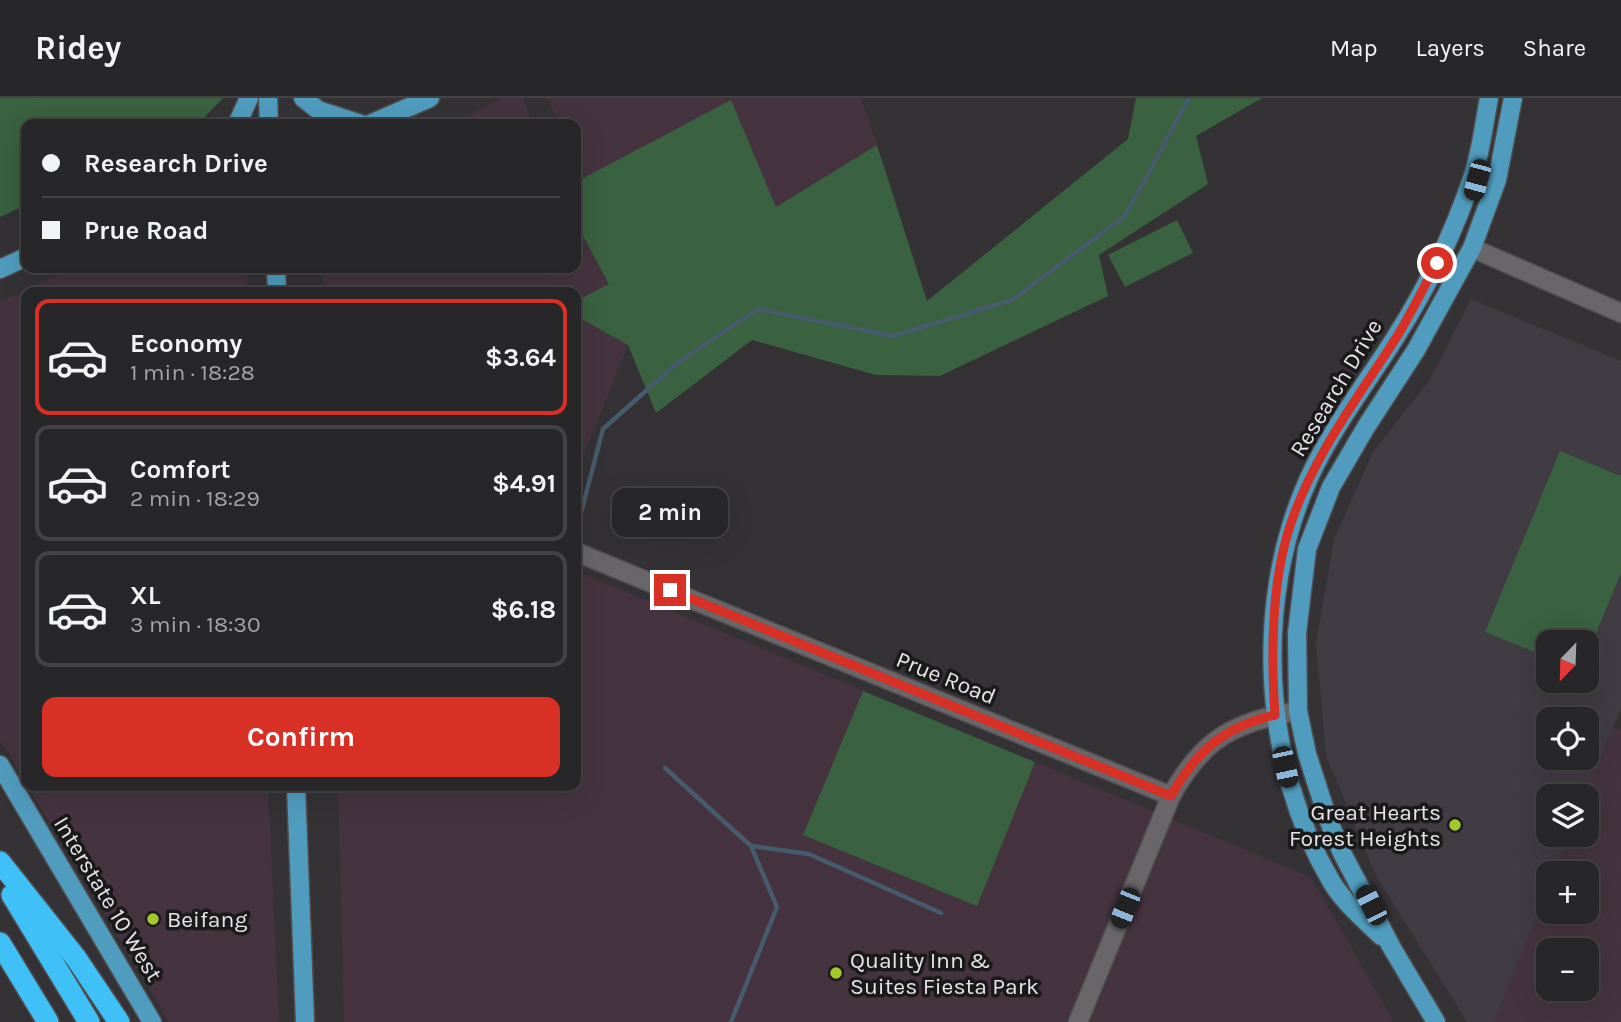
<!DOCTYPE html>
<html lang="en">
<head>
<meta charset="utf-8">
<style>
  body { margin:0; font-family:Karla,sans-serif; background:#333234; color:#f1f3f6; height:100vh; display:flex; flex-direction:column; font-size:26px; white-space:nowrap }
  * { box-sizing:border-box; margin:0 }
  p { font-size:23px; color:#a4a5a8 }
  .icon { flex:none; width:38px; height:38px; fill:none; stroke:currentColor; stroke-width:2; stroke-linecap:round; stroke-linejoin:round }
  .map { position:relative; flex:1; overflow:hidden }
  .sheet { position:absolute; left:21px; top:189px; width:560px; height:504px; display:flex; flex-direction:column; background:#272628; border-radius:14px; box-shadow:0 7px 28px #0002,0 0 0 2px #434345 }
  .sheet>* { flex:none }
  .top-card { position:absolute; left:21px; top:21px; width:560px; height:154px; border-radius:14px; box-shadow:0 7px 28px #0002,0 0 0 2px #434345; display:grid; align-content:center; height:154px; padding:0 21px; background:#272628 }
  .needle { width:46px; rotate:203deg }
  .controls { position:absolute; left:1536px; top:532px; display:grid; gap:14px }
  .controls a { display:grid; place-items:center; width:63px; height:63px; border-radius:14px; background:#272628; box-shadow:0 7px 28px #0002,0 0 0 2px #434345; font-size:35px }
  .end { position:absolute; width:32px; height:32px; margin:-16px; border:9px solid #d93025; background:#fff; box-shadow:0 0 0 4px #fff }
  .from { border-radius:50% }
  .bubble { position:absolute; height:49px; border-radius:14px; background:#272628; box-shadow:0 7px 28px #0002,0 0 0 2px #434345; font-size:23px; font-weight:700; line-height:49px; text-align:center }
  .car { position:absolute; width:21px; height:42px; margin:-21px -10px; border-radius:9px; box-shadow:0 0 5px 2px #0007; background:linear-gradient(#222 24%,#8ab4d8 0 40%,#222 0 76%,#8ab4d8 0 86%,#222 0) }
  .top-card b { display:flex; align-items:center; gap:24px; height:66px; font-size:26px }
  .top-card b+b { border-top:2px solid #434345 }
  .top-card i { width:18px; height:18px; background:#f1f3f6 }
  ul { padding:12px 0 0; list-style:none }
  li { display:flex; align-items:center; gap:21px; height:116px; margin:0 14px 10px; padding:0 7px; border:4px solid #434345; border-radius:14px }
  li div { flex:1 }
  li b { display:block; font-size:26px }
  li em { font-style:normal; font-weight:700 }
  li.current { border-color:#d93025 }
  li>.icon { width:63px; height:63px; stroke-width:1.5 }
  .cta { display:flex; gap:14px; margin-top:auto; padding:14px 21px }
  .cta a { flex:1; height:80px; border-radius:14px; background:#d93025; color:#fff; font-size:28px; font-weight:700; line-height:80px; text-align:center }
  header { display:flex; align-items:center; gap:42px; box-sizing:border-box; height:98px; padding:0 35px; background:#272628; border-bottom:2px solid #434345 }
  header strong { font-size:33px }
  nav { display:flex; gap:38px; margin-inline-start:auto; font-size:24px }
  .map>svg:first-child { display:block }
  .commercial { fill:#45343f; fill-rule:evenodd }
  .built { fill:#413b43; fill-rule:evenodd }
  .green { fill:#3a6140 }
  .lines { fill:none; stroke-linecap:round; stroke-linejoin:round }
  .stream { stroke:#465b6b; stroke-width:4.5 }
  .minor-casing { stroke:#514e52; stroke-width:21 }
  .major-casing { stroke:#514e52; stroke-width:21 }
  .highway-casing { stroke:#514e52; stroke-width:24 }
  .minor { stroke:#69666a; stroke-width:18 }
  .major { stroke:#509cbe; stroke-width:18 }
  .highway { stroke:#3fc0f6; stroke-width:21 }
  .route { stroke:#d93025; stroke-width:9 }
  .poi-dot { fill:#a2c929; stroke:#1b1a1b; stroke-width:2.5 }
  .labels { text-anchor:middle; dominant-baseline:central; stroke-width:7; stroke-linejoin:round; paint-order:stroke }
  .street-label { font-size:23px; fill:#e7e5e7; stroke:#1b1a1b }
  .poi-label { font-size:23px; fill:#e7e5e7; stroke:#1b1a1b; text-anchor:start }
</style>
</head>
<body>
<header>
<strong>Ridey</strong>
<nav><a>Map</a><a>Layers</a><a>Share</a></nav>
</header>
<div class="map">
<svg width="1621" height="924" viewBox="0 0 1621 924">
  <rect width="100%" height="100%" fill="#343235"/>
  <g class="commercial">
    <polygon points="502,0 523,0 533,26 452,26"/>
    <polygon points="547,0 861,0 877,47 776,110 731,3 586,79 576,57 576,26 560,26"/>
    <polygon points="576,125 610,186 576,203 576,194 323,194 323,170 576,170"/>
    <polygon points="73,170 247,170 248,194 26,194 26,685 0,641 0,204"/>
    <polygon points="576,218 628,247 576,376"/>
    <polygon points="576,473 1311,779 1394,924 344,924 338,688 576,688"/>
    <path d="M1613 629 1621 632V924H1494L1549 788V814H1587V775H1554L1570 737H1587V698H1585ZM1549 852H1587V891H1549Z"/>
    <polygon points="28,688 268,688 279,924 169,924"/>
  </g>
  <path class="built" d="M1471 201 1621 263V610L1585 698H1549V737H1570L1554 775H1549V788L1494 924H1467L1376 778 1326 658 1316 545 1334 441 1373 354 1429 283ZM1549 544H1587V583H1549ZM1549 621H1587V660H1549Z"/>
  <g class="green">
    <polygon points="0,0 223,0 198,26 26,26 26,107 0,119"/>
    <polygon points="1136,0 1262,0 1196,38 1208,86 1099,157 1108,198 940,278 876,277 752,242 656,315 628,247 576,218 576,203 609,186 576,125 576,84 731,2 776,109 877,47 927,203 1128,41"/>
    <polygon points="1177,122 1193,155 1125,189 1108,157"/>
    <polygon points="1560,353 1621,378 1621,475 1587,557 1587,544 1549,544 1549,560 1485,534"/>
    <polygon points="863,593 1035,664 977,808 803,737"/>
  </g>
  <g class="lines">
    <g class="stream">
      <polyline points="577,430 603,331 676,266 758,211 893,238 1012,202 1125,118 1189,0"/>
      <polyline points="665,670 751,748 777,809 731,924"/>
      <polyline points="752,748 809,756 941,815"/>
    </g>
    <defs>
      <g id="minor">
        <polyline points="1472,150 1621,215"/>
        <polyline points="576,454 1171,698"/>
        <path d="M1078 924 1171 698C1203 640 1234 624 1298 613"/>
      </g>
      <g id="major">
        <polyline points="268,0 269,26"/>
        <polyline points="303,0 318,12 361,26"/>
        <polyline points="237,26 249,0"/>
        <polyline points="370,26 430,0"/>
        <polyline points="276,170 277,194"/>
        <polyline points="0,171 26,159"/>
        <polyline points="0,667 152,924"/>
        <polyline points="296,688 305,924"/>
        <path d="M1381 838C1364 821 1343 804 1331 783 1262 666 1253 503 1309 380 1332 330 1366 286 1395 240 1427 190 1454 134 1473 78 1481 53 1484 26 1489 0"/>
        <polyline points="1436,924 1392,850 1342,755 1328,721 1307,656 1298,613 1297,535 1307,451 1331,389 1366,329 1416,252 1472,150 1497,82 1513,0"/>
      </g>
      <g id="highway">
        <polyline points="0,764 76,860 119,924"/>
        <polyline points="12,797 89,924"/>
        <polyline points="0,845 48,924"/>
      </g>
    </defs>
    <use href="#minor" class="minor-casing"/>
    <use href="#major" class="major-casing"/>
    <use href="#highway" class="highway-casing"/>
    <use href="#minor" class="minor"/>
    <use href="#major" class="major"/>
    <use href="#highway" class="highway"/>
  </g>
  <g class="lines">
    <path class="route" d="M670 492 1171 698C1196 653 1224 629 1275 617 1271 558 1271 488 1289 431 1311 361 1357 301 1396 240 1411 216 1423 190 1437 165"/>
  </g>
  <g class="poi-dot">
    <circle cx="1455" cy="727" r="7"/>
    <circle cx="153" cy="821" r="7"/>
    <circle cx="836" cy="875" r="7"/>
  </g>
  <g class="labels">
    <g class="street-label">
      <text transform="translate(1336 290) rotate(-59)">Research Drive</text>
      <text transform="translate(946 580) rotate(22)">Prue Road</text>
      <text transform="translate(108 801) rotate(59)">Interstate 10 West</text>
    </g>
    <g class="poi-label">
      <text x="1441" y="714" text-anchor="end">Great Hearts<tspan x="1441" dy="26">Forest Heights</tspan></text>
      <text x="167" y="821">Beifang</text>
      <text x="850" y="862">Quality Inn &amp;<tspan x="850" dy="26">Suites Fiesta Park</tspan></text>
    </g>
  </g>
</svg>
<div class="controls">
<a><svg class="needle" viewBox="-14 -14 28 28"><path d="M0-13l5 13h-10z" fill="#e53935"/><path d="M0 13l5-13h-10z" fill="#a4a5a8"/></svg></a>
<a><svg class="icon" aria-label="locate" viewBox="0 0 24 24"><circle cx="12" cy="12" r="6"/><path d="M12 2v4M12 18v4M2 12h4M18 12h4"/></svg></a>
<a><svg class="icon" aria-label="layers" viewBox="0 0 24 24"><path d="M12 4l9 5-9 5-9-5zM3 14l9 5 9-5"/></svg></a>
<a>+</a>
<a>−</a>
</div>
<i class="end from" style="left:1437px;top:165px"></i>
<i class="end" style="left:670px;top:492px"></i>
<div class="bubble" style="left:612px;top:390px;width:116px">2 min</div>
<i class="car" style="left:1477px;top:82px;rotate:195deg"></i>
<i class="car" style="left:1285px;top:669px;rotate:168deg"></i>
<i class="car" style="left:1371px;top:807px;rotate:333deg"></i>
<i class="car" style="left:1125px;top:810px;rotate:202deg"></i>
<div class="top-card">
<b><i class="from"></i>Research Drive</b>
<b><i></i>Prue Road</b>
</div>
<section class="sheet">
<ul>
<li class="current"><svg class="icon" aria-label="car" viewBox="0 0 24 24"><path d="M5 17H2v-5l4-1 3-4h7l3 4 3 1v5h-3M9 17h6M6 11h13"/><circle cx="7" cy="17" r="2"/><circle cx="17" cy="17" r="2"/></svg><div><b>Economy</b><p>1 min · 18:28</p></div><em>$3.64</em></li>
<li><svg class="icon" aria-label="car" viewBox="0 0 24 24"><path d="M5 17H2v-5l4-1 3-4h7l3 4 3 1v5h-3M9 17h6M6 11h13"/><circle cx="7" cy="17" r="2"/><circle cx="17" cy="17" r="2"/></svg><div><b>Comfort</b><p>2 min · 18:29</p></div><em>$4.91</em></li>
<li><svg class="icon" aria-label="car" viewBox="0 0 24 24"><path d="M5 17H2v-5l4-1 3-4h7l3 4 3 1v5h-3M9 17h6M6 11h13"/><circle cx="7" cy="17" r="2"/><circle cx="17" cy="17" r="2"/></svg><div><b>XL</b><p>3 min · 18:30</p></div><em>$6.18</em></li>
</ul>
<div class="cta"><a>Confirm</a></div>
</section>
</div>
</body>
</html>
